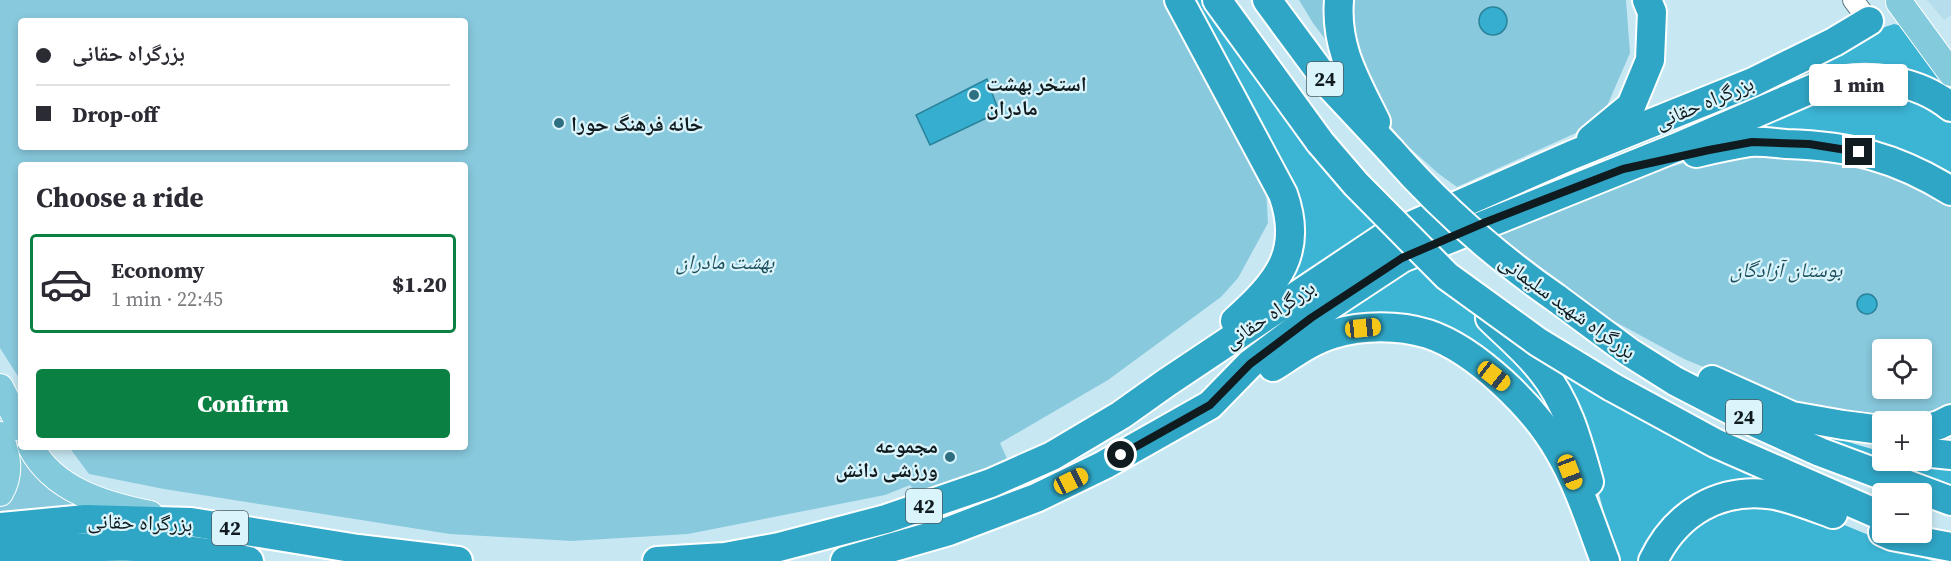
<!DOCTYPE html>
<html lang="en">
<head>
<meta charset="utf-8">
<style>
  body { margin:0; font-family:"Source Serif 4","Noto Naskh Arabic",serif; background:#f2f2f3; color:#2b2b33; height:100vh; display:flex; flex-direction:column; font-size:22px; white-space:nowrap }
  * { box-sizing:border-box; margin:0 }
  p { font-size:20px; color:#7c7c81 }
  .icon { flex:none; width:33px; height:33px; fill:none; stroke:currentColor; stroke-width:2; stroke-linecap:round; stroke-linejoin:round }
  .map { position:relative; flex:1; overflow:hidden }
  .panel { position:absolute; left:18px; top:162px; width:450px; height:288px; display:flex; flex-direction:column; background:#fff; border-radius:6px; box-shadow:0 3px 9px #0003 }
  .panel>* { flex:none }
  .top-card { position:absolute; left:18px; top:18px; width:450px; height:132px; border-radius:6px; box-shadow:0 3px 9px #0003; display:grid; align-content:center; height:132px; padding:0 18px; background:#fff }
  .fabs { position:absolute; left:1872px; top:339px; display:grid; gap:12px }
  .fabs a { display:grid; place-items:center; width:60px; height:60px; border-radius:6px; background:#fff; box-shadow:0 3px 9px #0003; font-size:30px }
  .end { position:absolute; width:27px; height:27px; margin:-14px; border:8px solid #0f1b1f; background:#fff; box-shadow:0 0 0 3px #fff }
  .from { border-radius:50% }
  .bubble { position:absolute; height:42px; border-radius:6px; background:#fff; box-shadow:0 3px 9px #0003; font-size:20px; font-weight:800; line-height:42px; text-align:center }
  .car { position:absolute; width:18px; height:36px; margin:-18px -9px; border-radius:8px; box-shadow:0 0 4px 2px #0007; background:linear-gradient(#f5c518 24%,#345 0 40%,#f5c518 0 76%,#345 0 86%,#f5c518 0) }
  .top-card b { display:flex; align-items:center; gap:21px; height:57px; font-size:22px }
  .top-card b+b { border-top:2px solid #e1e1e2 }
  .top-card i { width:15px; height:15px; background:#2b2b33 }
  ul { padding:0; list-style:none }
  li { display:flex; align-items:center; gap:18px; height:99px; margin:0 12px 9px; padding:0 6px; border:3px solid transparent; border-radius:6px }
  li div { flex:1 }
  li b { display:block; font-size:22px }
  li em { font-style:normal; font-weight:800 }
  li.current { border-color:#0b8043 }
  li>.icon { width:54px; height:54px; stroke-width:1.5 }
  h2 { padding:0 18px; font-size:27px; line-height:72px }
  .action { display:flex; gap:12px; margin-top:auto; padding:12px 18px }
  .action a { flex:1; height:69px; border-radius:6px; background:#0b8043; color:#fff; font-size:24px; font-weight:800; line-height:69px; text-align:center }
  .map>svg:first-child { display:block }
  .built { fill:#b5ddeb }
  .green { fill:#88c9dd; fill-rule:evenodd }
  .forest { fill:#3cb4d4 }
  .water { fill:#35aecf; stroke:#2a829a; stroke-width:1.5 }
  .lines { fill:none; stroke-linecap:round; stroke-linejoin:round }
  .minor-casing { stroke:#5f7d87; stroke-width:22 }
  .major-casing { stroke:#fff; stroke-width:28 }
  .highway-casing { stroke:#fff; stroke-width:32 }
  .minor { stroke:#fff; stroke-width:20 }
  .major { stroke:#83cadd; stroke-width:26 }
  .highway { stroke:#30a6c6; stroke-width:28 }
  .highway-bridge-casing { stroke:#fff; stroke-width:32; stroke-linecap:butt }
  .highway-bridge { stroke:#30a6c6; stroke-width:28 }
  .route { stroke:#0f1b1f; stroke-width:8 }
  .poi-dot { fill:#2e6f82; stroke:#daf4fc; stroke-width:2 }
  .labels { text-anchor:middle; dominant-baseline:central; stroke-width:4.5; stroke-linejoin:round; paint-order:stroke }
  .shield { fill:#daf4fc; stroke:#4c5c61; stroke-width:1.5 }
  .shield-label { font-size:20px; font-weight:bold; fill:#0f1b1f }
  .poi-label { font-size:21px; font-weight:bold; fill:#0f1b1f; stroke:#daf4fc; text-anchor:start }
  .street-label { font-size:21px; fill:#0f1b1f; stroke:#daf4fc }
  .park-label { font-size:21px; font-style:italic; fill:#1c4e5c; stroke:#daf4fc }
</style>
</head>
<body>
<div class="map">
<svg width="1951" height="561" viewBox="0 0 1951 561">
  <rect width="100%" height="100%" fill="#c7e8f3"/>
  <polygon class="built" points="1927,0 1951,0 1951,15 1944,20"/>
  <g class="green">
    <path d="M0 0H1173L1265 173 1268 223 1238 278 1221 297 1108 380 1000 443 1009 463 917 495 910 485 885 495 688 534 571 541 450 534 164 489 89 474 69 447H465V165H21V381L0 348ZM21 21H465V147H21Z"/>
    <polygon points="1299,0 1626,0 1630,53 1600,122 1457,187 1439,174 1402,141 1313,23"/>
    <path d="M1717 154 1861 158 1951 198V411L1922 422H1882L1819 414 1684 359 1599 313 1485 230 1611 183ZM1882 350H1922V388H1882Z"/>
    <polygon points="0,409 21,446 111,508 0,520 0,501 9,440 0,418"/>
  </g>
  <g class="forest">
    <polygon points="1187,0 1208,0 1311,154 1381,230 1246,317 1297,245"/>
    <polygon points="1894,24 1902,26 1951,84 1951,97 1889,74 1607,170 1602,153 1870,32"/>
    <polygon points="1868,84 1951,114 1951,183 1935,170 1717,142 1788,104"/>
    <polygon points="1416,262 1533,366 1553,392 1568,459 1428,330 1271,357"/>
    <polygon points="1559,364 1881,525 1747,489 1647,561 1617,561 1585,442 1554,379"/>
    <polygon points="1797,427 1882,452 1882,460 1951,460 1951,492 1838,451"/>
    <polygon points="1726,502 1815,513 1932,561 1659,561 1666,547"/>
  </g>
  <g class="water">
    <circle cx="1493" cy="21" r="14"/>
    <polygon points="987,79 999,112 930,145 916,115"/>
    <circle cx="1867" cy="304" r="10"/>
  </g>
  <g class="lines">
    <defs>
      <polyline id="minor" points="1853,0 1869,21"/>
      <g id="major">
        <polyline points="1899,2 1951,73"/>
        <polyline points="0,387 21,428"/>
        <path d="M0 435C7 455 12 473 0 493"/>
        <path d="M31 447C53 490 105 505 150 514"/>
      </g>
      <g id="highway">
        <path d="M1179 0 1283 194C1304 253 1277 283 1235 321"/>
        <polyline points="1217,0 1320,142"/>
        <polyline points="1267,0 1332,88 1391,151"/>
        <path d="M1339 0C1335 48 1356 81 1376 122"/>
        <polyline points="1591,139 1631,106 1650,60 1652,12 1647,0"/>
        <path d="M1696 153C1713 149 1732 145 1750 142 1761 141 1774 143 1786 144 1851 146 1896 157 1951 191"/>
        <polyline points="1556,298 1629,352 1675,381 1758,424 1820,452 1951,501"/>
        <path d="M1490 318C1507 335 1527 351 1542 371 1568 403 1578 443 1589 482"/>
        <path d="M1273 367C1292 355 1312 340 1333 334 1363 325 1399 325 1428 334 1476 350 1535 408 1559 451 1579 485 1591 524 1605 561"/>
        <polyline points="1712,380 1792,416 1843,425 1882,430"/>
        <polyline points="1612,387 1715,443 1882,516"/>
        <polyline points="1922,430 1939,425 1951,419"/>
        <polyline points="1922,452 1951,455"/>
        <polyline points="0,527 86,519 191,522 358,549 458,561"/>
        <polyline points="1883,532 1892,536 1951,547"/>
        <path d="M0 553C79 546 172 541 249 561"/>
        <polyline points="657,561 725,557 779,547 886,519 991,483 1052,456 1121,415 1166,383 1383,238 1572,155 1753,82 1834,42 1869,21"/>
        <path d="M845 561 949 531 1036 498 1104 465 1210 405 1250 364 1311 318 1402 258 1675 148 1821 85C1864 73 1915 78 1951 107"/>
        <path d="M1653 561C1676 513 1720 486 1775 495 1794 499 1814 507 1833 514"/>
      </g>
    </defs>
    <use href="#minor" class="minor-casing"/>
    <use href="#major" class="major-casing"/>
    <use href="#highway" class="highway-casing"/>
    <use href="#minor" class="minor"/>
    <use href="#major" class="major"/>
    <use href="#highway" class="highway"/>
    <defs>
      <g id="highway-bridge">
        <polyline points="1320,142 1356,184 1447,276 1538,342 1612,387"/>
        <path d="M1391 151C1440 207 1494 255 1556 298"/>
      </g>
    </defs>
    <use href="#highway-bridge" class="highway-bridge-casing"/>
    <use href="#highway-bridge" class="highway-bridge"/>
  </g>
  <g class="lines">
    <polyline class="route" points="1121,455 1210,405 1250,364 1311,318 1402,258 1486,222 1623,169 1709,150 1752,142 1809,144 1859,152"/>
  </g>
  <g class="poi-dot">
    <circle cx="974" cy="95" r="6"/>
    <circle cx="559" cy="123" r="6"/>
    <circle cx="950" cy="457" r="6"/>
  </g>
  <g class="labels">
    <g class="shield">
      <rect x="1307" y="62" width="36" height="34" rx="4.5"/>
      <rect x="1726" y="400" width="36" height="34" rx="4.5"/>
      <rect x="906" y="489" width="36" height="34" rx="4.5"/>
      <rect x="212" y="511" width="36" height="34" rx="4.5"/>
    </g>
    <g class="shield-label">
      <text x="1325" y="79">24</text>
      <text x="1744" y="417">24</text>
      <text x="924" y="506">42</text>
      <text x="230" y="528">42</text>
    </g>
    <g class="poi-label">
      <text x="986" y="83">استخر بهشت<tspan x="986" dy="24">مادران</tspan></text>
      <text x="571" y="123">خانه فرهنگ حورا</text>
      <text x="938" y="445" text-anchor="end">مجموعه<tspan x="938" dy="24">ورزشی دانش</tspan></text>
    </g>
    <g class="street-label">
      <text transform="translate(1704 102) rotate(-23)">بزرگراه حقانی</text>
      <text transform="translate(1568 306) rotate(36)">بزرگراه شهید سلیمانی</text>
      <text transform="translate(1269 314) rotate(-34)">بزرگراه حقانی</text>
      <text transform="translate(140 522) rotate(2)">بزرگراه حقانی</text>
    </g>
    <g class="park-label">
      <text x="725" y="261">بهشت مادران</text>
      <text x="1786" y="269">بوستان آزادگان</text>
    </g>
  </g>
</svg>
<div class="fabs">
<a><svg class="icon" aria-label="locate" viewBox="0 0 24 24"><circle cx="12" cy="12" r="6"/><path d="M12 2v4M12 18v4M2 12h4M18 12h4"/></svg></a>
<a>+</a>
<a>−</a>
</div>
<i class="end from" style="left:1121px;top:455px"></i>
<i class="end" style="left:1859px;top:152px"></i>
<div class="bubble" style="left:1809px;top:64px;width:99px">1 min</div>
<i class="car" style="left:1363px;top:328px;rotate:84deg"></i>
<i class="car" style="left:1494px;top:376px;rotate:128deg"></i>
<i class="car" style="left:1570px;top:472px;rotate:159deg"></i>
<i class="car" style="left:1071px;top:481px;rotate:64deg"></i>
<div class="top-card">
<b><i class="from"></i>بزرگراه حقانی</b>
<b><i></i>Drop-off</b>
</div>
<section class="panel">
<h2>Choose a ride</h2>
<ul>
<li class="current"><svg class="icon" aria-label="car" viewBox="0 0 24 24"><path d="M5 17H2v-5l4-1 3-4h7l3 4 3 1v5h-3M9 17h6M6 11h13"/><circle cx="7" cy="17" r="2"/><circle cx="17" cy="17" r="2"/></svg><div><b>Economy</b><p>1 min · 22:45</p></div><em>$1.20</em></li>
</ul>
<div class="action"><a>Confirm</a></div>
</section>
</div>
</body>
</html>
